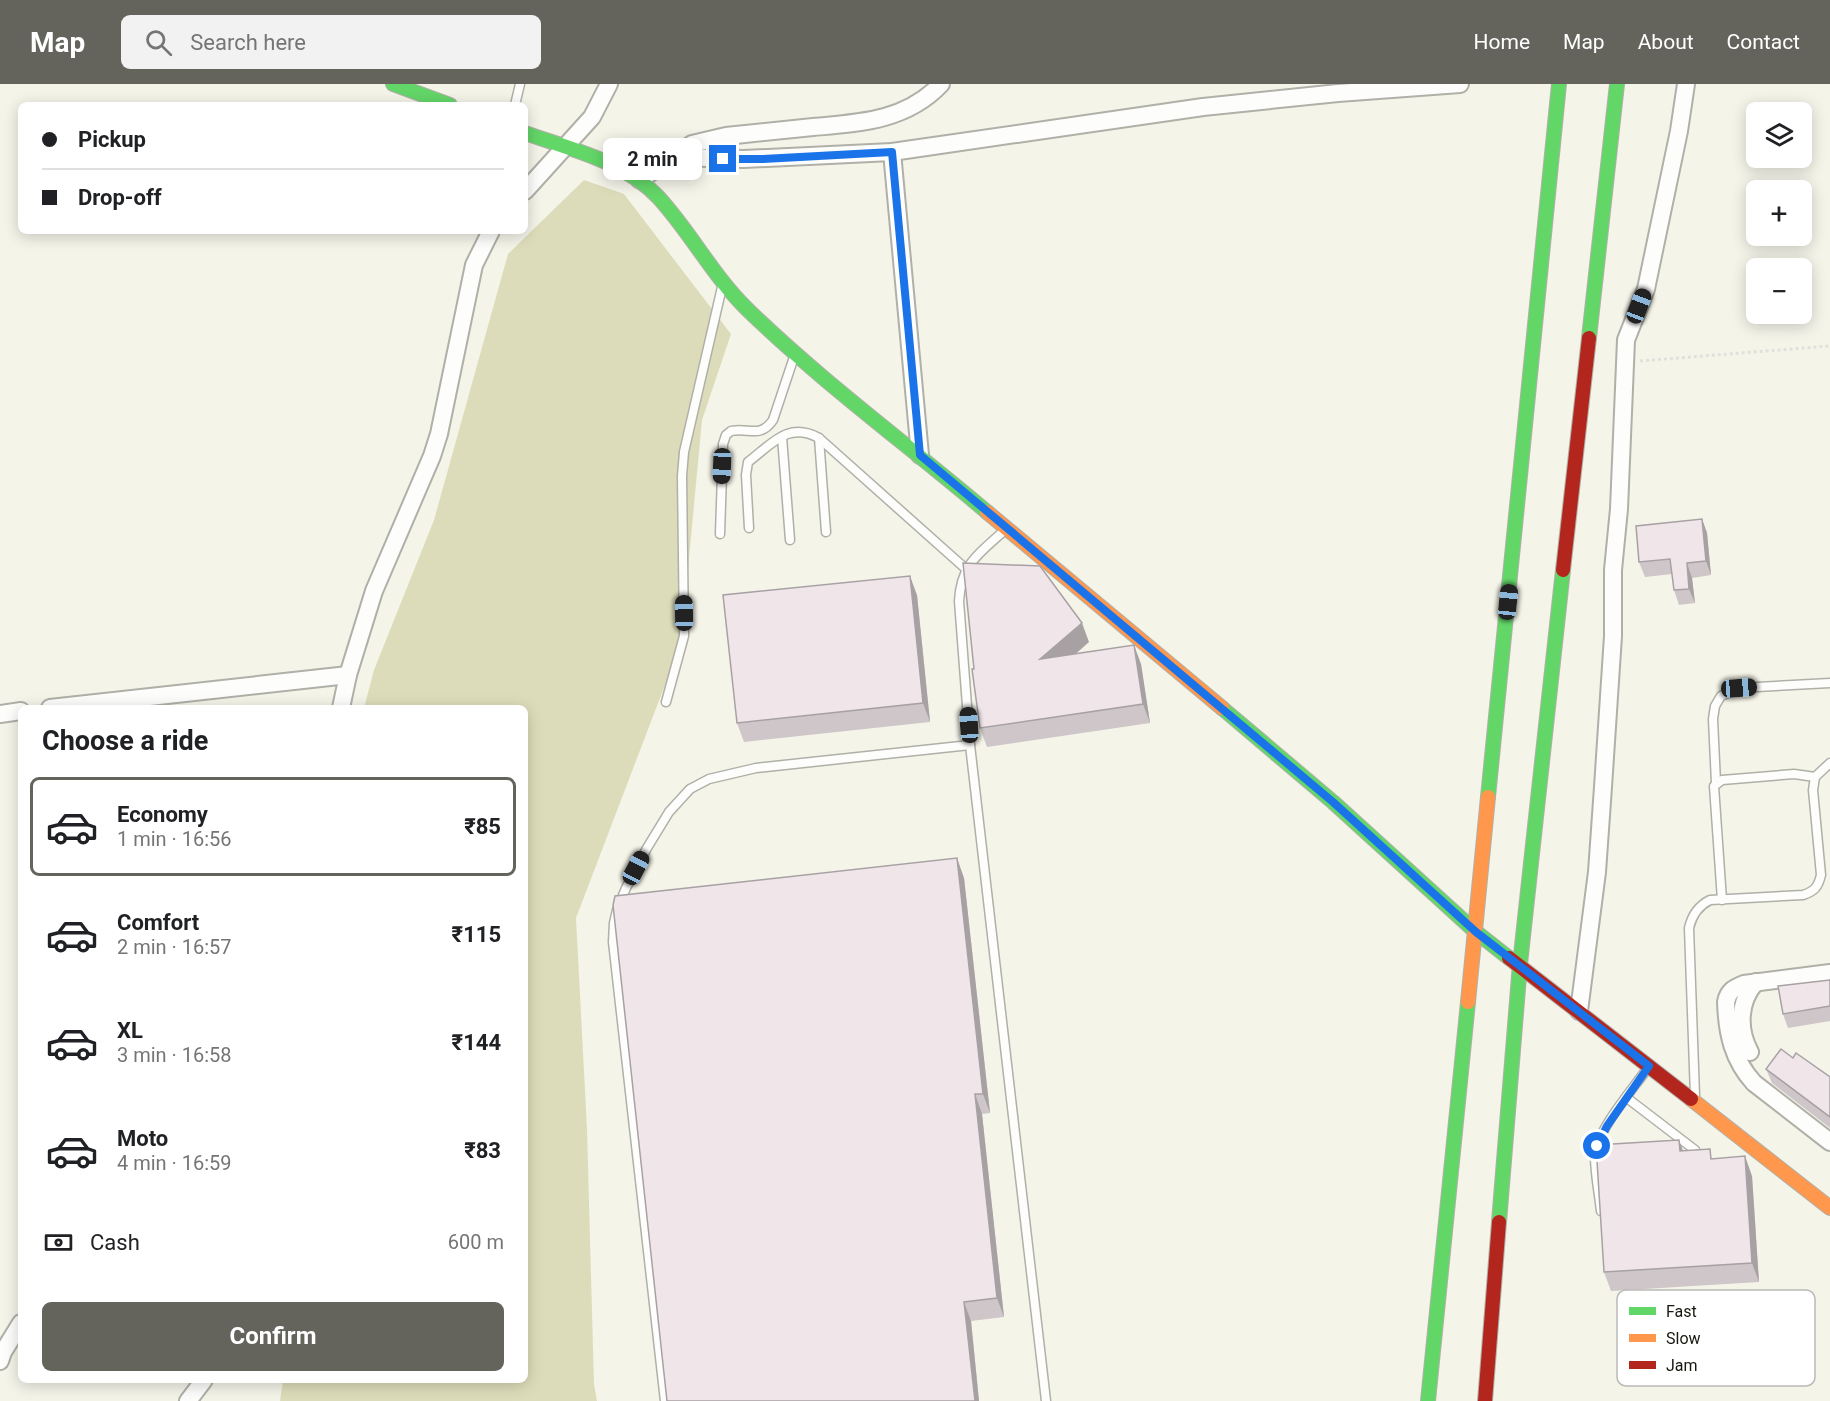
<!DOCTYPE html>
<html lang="en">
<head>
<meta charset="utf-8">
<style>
  body { margin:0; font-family:Roboto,sans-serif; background:#f2f2f2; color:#202124; height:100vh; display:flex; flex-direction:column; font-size:22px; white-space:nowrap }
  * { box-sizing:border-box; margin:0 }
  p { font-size:20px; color:#757577 }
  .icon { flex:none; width:33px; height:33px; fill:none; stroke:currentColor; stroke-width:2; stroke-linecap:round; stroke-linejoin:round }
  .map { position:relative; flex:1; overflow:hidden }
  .sheet { position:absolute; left:18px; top:621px; width:510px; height:678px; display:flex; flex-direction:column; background:#fff; border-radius:9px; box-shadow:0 3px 15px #0003 }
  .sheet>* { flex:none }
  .guide { position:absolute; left:18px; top:18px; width:510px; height:132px; border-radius:9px; box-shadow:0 3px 15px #0003; display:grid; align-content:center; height:132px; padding:0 24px; background:#fff }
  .tools { position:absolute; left:1746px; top:18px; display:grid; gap:12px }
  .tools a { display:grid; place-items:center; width:66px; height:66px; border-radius:9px; background:#fff; box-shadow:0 3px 15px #0003; font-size:30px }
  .end { position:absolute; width:27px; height:27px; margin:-14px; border:8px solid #1a73e8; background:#fff; box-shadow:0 0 0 3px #fff }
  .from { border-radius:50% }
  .bubble { position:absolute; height:42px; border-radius:9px; background:#fff; box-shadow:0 3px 15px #0003; font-size:20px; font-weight:700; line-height:42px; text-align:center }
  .car { position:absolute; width:18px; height:36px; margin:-18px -9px; border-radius:8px; box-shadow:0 0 4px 2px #0007; background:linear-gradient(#222 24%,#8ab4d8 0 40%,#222 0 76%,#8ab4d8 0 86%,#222 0) }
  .guide b { display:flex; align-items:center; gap:21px; height:57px; font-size:22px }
  .guide b+b { border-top:2px solid #e0e0e0 }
  .guide i { width:15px; height:15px; background:#202124 }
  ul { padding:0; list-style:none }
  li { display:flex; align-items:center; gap:18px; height:99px; margin:0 12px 9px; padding:0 12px; border:3px solid transparent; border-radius:9px }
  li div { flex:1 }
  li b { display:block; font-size:22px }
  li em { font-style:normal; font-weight:700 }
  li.selected { border-color:#64645c }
  li>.icon { width:54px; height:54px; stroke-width:1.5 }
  h2 { padding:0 24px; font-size:27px; line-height:72px }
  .pay { display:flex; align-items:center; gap:15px; height:66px; padding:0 24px; font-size:22px }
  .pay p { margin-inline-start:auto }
  .primary-button { display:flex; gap:12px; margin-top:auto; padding:12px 24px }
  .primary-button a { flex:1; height:69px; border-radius:9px; background:#64645c; color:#fff; font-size:24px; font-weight:700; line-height:69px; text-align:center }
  header { display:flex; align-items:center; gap:36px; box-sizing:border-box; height:84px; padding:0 30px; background:#64645c; color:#fff }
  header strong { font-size:28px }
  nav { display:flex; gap:33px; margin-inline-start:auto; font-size:21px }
  .search { width:420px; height:54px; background:#f2f2f2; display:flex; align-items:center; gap:15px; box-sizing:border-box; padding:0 21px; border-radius:9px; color:#757577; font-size:22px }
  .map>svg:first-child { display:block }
  .green { fill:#dddcba }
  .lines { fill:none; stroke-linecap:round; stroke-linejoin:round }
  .lane-casing { stroke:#b0b0a8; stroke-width:11 }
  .street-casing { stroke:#b0b0a8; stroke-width:20 }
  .fast-casing { stroke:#b0b0a8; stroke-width:16 }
  .slow-casing { stroke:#b0b0a8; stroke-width:16 }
  .jam-casing { stroke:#b0b0a8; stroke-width:16 }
  .path { stroke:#e1e0dd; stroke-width:3; stroke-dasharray:3 3; stroke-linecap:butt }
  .lane { stroke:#fdfdfc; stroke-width:8 }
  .street { stroke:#fdfdfc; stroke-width:16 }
  .fast { stroke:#63d668; stroke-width:14 }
  .slow { stroke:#ff974d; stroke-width:14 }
  .jam { stroke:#b3261e; stroke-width:14 }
  .wall { fill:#cec6c9 }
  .shaded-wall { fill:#a8a1a4 }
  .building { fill:#f0e6ea; stroke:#a8a1a4; stroke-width:1.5 }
  .route { stroke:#1a73e8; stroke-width:8 }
  .key { fill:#fff; stroke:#b9b9b7; stroke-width:1.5 }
  .key-label { font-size:16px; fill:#171710 }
</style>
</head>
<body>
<header>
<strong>Map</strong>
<div class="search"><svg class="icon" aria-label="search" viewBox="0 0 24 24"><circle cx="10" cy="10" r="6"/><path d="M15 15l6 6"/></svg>Search here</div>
<nav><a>Home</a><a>Map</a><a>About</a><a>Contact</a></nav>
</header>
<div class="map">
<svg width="1830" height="1317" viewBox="0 0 1830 1317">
  <rect width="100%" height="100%" fill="#f4f4e9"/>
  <polygon class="green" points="584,96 624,110 731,250 702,336 681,559 576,834 587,1045 594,1300 597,1317 280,1317 283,1296 525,1296 525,624 364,624 374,586 434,436 508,170"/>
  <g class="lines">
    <defs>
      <g id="lane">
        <polyline points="515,21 520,0"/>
        <polyline points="782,353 790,456"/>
        <polyline points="819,354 826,448"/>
        <path d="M749 444 746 391 748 378C772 360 788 337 819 354L966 485"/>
        <path d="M1006 445C980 469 961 479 959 517L970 661 1046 1317"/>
        <path d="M720 450 723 360 726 351 731 347C749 343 760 355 773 336L794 273"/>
        <polyline points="666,618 684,552 682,392 684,368 722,203"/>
        <polyline points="1716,699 1713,635 1715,622 1721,612 1739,604 1830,599"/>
        <polyline points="1722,816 1714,702 1722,696 1794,690 1815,693"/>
        <path d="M1695 1012 1689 844C1692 831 1698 822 1710 816L1803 811C1815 807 1818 803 1821 791L1813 706 1815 693 1830 679"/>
        <polyline points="1627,1014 1695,1066"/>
        <path d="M1601 1127C1599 1109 1595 1090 1595 1072 1596 1047 1633 1005 1647 985"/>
        <polyline points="665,1317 613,858 614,839 617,826 626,804 647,764 669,728 690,705 709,695 756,684 970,661"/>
      </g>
      <g id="street">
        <polyline points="892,68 920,371"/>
        <polyline points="672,73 744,75 892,68 1203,23 1338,9 1460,0"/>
        <path d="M640 96 692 60 726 52C755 49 784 46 813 43 860 39 906 37 941 0"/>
        <polyline points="525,107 592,33 609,0"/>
        <polyline points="50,624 348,591"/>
        <polyline points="341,624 348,591 374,507 432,372 439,350 474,181 491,147"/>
        <polyline points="0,630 21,627"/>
        <path d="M1830 889 1744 900C1734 904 1728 907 1726 918 1727 950 1733 976 1754 999L1830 1058"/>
        <polyline points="1579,927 1597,788 1603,703 1613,552 1613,486 1619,425 1626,256 1646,205 1679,47 1686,0"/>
        <path d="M1750 968C1738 946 1738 918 1756 898"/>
        <polyline points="0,1277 3,1268 21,1239"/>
        <polyline points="188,1317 204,1296"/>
      </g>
      <g id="fast">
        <polyline points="393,0 450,21"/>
        <path d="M525 49C570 65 626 78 659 114 691 149 713 192 747 225 822 298 907 360 987 428"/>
        <polyline points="1589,254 1617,0"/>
        <polyline points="1222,624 1333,718 1476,848 1509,874"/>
        <polyline points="1488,713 1559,0"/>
        <polyline points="1499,1138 1520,880 1563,486"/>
        <polyline points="1428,1317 1468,918"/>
      </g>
      <g id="slow">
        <polyline points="987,428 1222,624"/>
        <polyline points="1468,918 1488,713"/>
        <polyline points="1691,1015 1830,1124"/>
      </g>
      <g id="jam">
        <polyline points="1563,486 1589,254"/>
        <polyline points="1509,874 1691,1015"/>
        <polyline points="1485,1317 1499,1138"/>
      </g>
    </defs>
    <use href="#lane" class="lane-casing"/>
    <use href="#street" class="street-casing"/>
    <use href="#fast" class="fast-casing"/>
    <use href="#slow" class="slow-casing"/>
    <use href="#jam" class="jam-casing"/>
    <polyline class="path" points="1640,277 1830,262"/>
    <use href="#lane" class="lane"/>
    <use href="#street" class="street"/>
    <use href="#fast" class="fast"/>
    <use href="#slow" class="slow"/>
    <use href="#jam" class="jam"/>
  </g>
  <g class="wall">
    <polygon points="1702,435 1707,449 1711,491 1692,494 1695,519 1679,521 1674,506 1672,490 1645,493 1639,478"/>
    <polygon points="917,511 930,638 744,658 737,639"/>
    <polygon points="1089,558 1076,570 1141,580 1150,639 987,663 980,644"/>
    <polygon points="964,794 990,1029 982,1030 1004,1233 971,1237 979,1317 667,1317"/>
    <polygon points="1830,896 1830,937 1788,944 1783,930"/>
    <polygon points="1793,974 1830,993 1830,1044 1772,999 1766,985"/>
    <polygon points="1683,1066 1714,1075 1752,1092 1759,1198 1611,1207 1604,1188"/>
  </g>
  <g class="shaded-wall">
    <polygon points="1702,435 1707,449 1711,491 1706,477"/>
    <polygon points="1687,479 1692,494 1695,519 1689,505"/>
    <polygon points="910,492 917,511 930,638 923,619"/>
    <polygon points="1082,539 1089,558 1047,594 1040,575"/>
    <polygon points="1134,561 1141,580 1150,639 1143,620"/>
    <polygon points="957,774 964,794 990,1029 983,1010"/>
    <polygon points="975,1010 982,1030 1004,1233 997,1214"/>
    <polygon points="1679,1056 1686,1075 1680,1067"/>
    <polygon points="1745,1072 1752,1092 1759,1198 1752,1179"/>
    <polygon points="964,1218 971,1237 979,1317 975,1317"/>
  </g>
  <g class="building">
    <polygon points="1702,435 1706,477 1687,479 1689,505 1674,506 1670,475 1639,478 1636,442"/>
    <polygon points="963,479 1040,482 1082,539 1040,575 1134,561 1143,620 980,644 972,585 974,585"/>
    <polygon points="910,492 923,619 737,639 723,511"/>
    <polygon points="957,774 983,1010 975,1010 997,1214 964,1218 975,1317 667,1317 613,821 615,812"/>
    <polygon points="1830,896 1830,922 1783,930 1778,902"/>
    <polygon points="1781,965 1793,974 1796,969 1830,993 1830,1033 1766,985"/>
    <polygon points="1679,1056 1680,1067 1710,1065 1711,1075 1745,1072 1752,1179 1604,1188 1596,1061"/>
  </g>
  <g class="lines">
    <polyline class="route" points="723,75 763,75 892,68 920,371 1333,718 1476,848 1649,982 1607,1042 1597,1062"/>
  </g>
  <rect x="1617" y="1206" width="198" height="96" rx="9" class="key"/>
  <rect x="1629" y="1223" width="27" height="8" fill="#63d668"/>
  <rect x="1629" y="1250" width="27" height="8" fill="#ff974d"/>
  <rect x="1629" y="1277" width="27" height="8" fill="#b3261e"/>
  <g class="key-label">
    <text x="1666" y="1233">Fast</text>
    <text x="1666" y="1260">Slow</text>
    <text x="1666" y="1287">Jam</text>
  </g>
</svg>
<div class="tools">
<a><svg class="icon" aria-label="layers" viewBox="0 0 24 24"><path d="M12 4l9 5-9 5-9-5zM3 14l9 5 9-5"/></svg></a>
<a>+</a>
<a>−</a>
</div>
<i class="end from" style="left:1597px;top:1062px"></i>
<i class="end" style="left:723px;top:75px"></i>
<div class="bubble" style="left:603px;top:54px;width:99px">2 min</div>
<i class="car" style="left:1639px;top:222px;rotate:21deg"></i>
<i class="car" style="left:722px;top:382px;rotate:182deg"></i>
<i class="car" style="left:1508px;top:518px;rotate:6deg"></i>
<i class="car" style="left:684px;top:529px;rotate:359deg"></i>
<i class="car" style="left:1739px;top:604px;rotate:86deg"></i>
<i class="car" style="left:969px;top:641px;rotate:356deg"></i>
<i class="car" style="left:636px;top:784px;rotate:28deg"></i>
<div class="guide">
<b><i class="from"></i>Pickup</b>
<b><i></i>Drop-off</b>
</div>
<section class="sheet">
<h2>Choose a ride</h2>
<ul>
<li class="selected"><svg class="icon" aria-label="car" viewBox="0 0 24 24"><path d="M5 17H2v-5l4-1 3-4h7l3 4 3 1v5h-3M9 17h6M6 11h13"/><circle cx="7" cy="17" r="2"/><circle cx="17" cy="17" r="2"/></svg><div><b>Economy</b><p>1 min · 16:56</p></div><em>₹85</em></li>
<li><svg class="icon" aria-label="car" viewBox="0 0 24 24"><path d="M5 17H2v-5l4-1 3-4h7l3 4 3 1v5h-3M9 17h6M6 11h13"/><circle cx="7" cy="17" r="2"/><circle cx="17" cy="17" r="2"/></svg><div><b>Comfort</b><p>2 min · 16:57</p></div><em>₹115</em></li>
<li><svg class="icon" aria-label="car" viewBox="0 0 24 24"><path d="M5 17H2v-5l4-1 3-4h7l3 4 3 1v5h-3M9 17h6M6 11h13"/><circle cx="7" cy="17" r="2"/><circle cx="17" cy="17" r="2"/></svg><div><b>XL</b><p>3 min · 16:58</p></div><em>₹144</em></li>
<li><svg class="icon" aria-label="car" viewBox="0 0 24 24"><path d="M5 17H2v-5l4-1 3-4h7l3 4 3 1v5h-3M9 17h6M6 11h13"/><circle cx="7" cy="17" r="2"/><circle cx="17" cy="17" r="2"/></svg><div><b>Moto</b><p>4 min · 16:59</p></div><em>₹83</em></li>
</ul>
<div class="pay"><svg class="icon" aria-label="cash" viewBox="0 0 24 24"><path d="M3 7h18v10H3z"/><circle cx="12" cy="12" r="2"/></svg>Cash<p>600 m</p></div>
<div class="primary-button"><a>Confirm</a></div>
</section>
</div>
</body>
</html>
